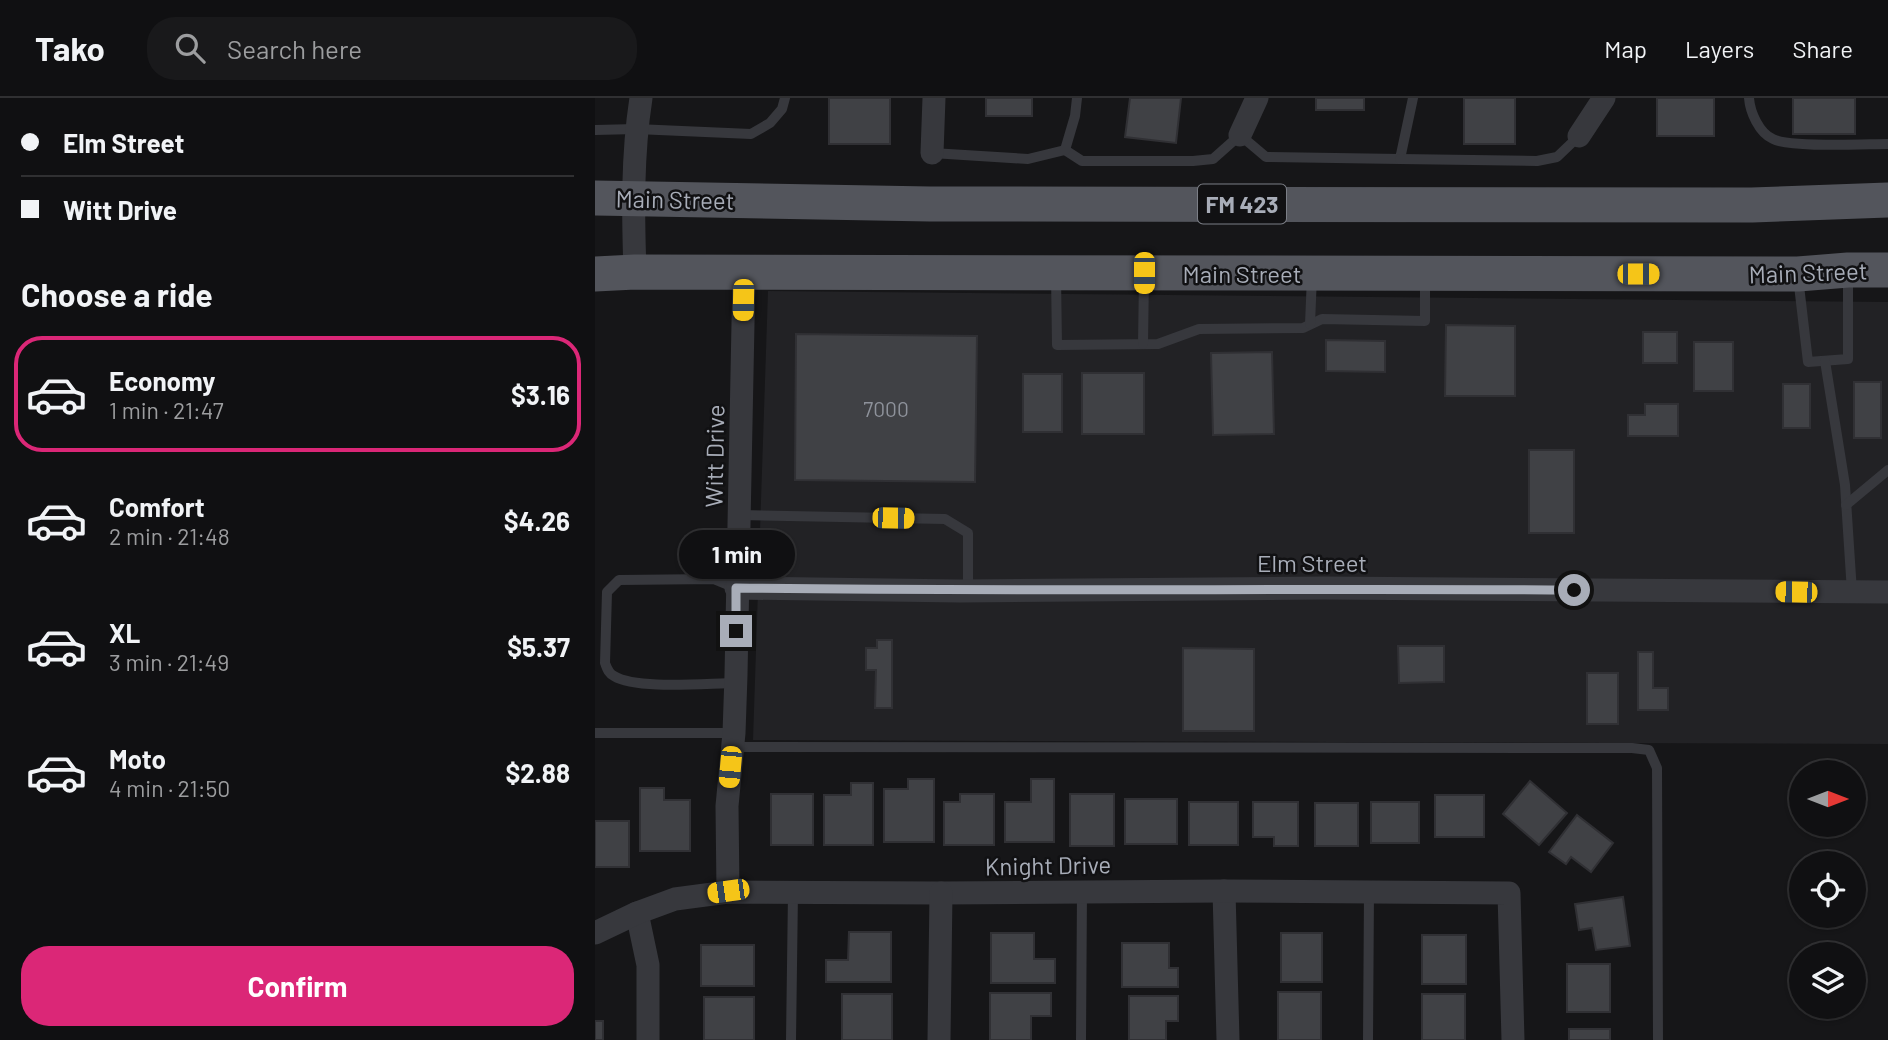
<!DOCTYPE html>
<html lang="en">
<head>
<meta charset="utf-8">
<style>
  body { margin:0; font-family:Barlow,sans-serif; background:#19191b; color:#f1f3f6; height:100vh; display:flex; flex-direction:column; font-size:26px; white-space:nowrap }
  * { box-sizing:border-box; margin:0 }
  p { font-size:23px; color:#9c9d9f }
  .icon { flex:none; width:38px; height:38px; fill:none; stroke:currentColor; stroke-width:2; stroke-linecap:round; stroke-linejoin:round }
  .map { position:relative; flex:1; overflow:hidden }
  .sheet { display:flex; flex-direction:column; background:#101012; width:595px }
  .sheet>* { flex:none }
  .guide { display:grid; align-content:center; height:154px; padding:0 21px; background:#101012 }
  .needle { width:46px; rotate:90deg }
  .buttons { position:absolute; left:1194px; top:662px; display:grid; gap:14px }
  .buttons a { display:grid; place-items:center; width:77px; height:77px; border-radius:50%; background:#101012; box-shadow:0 2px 5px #0004,0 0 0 2px #303032; font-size:35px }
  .end { position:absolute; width:32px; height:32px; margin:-16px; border:9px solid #a8adb8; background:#111; box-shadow:0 0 0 4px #111 }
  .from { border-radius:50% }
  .bubble { position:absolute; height:49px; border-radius:24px; background:#101012; box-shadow:0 2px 5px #0004,0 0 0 2px #303032; font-size:23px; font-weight:700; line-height:49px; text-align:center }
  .car { position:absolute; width:21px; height:42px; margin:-21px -10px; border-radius:9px; box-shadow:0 0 5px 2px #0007; background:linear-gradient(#f5c518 24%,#345 0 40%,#f5c518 0 76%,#345 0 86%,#f5c518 0) }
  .guide b { display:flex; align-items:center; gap:24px; height:66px; font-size:26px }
  .guide b+b { border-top:2px solid #303032 }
  .guide i { width:18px; height:18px; background:#f1f3f6 }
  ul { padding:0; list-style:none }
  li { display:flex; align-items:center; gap:21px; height:116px; margin:0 14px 10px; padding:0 7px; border:4px solid transparent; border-radius:28px }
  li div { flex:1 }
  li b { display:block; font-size:26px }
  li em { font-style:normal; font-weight:700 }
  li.selected { border-color:#db2777 }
  li>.icon { width:63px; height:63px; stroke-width:1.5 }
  h2 { padding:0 21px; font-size:32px; line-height:84px }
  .primary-button { display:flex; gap:14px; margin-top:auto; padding:14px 21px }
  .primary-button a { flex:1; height:80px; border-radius:28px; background:#db2777; color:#fff; font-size:28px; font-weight:700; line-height:80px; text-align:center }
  header { display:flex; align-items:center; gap:42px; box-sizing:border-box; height:98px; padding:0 35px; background:#101012; border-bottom:2px solid #303032 }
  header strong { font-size:33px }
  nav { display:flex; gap:38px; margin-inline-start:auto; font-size:24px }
  .search { width:490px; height:63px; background:#19191b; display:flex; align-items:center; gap:18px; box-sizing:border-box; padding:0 24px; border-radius:28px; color:#9c9d9f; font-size:26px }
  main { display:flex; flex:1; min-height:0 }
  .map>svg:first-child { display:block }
  .built { fill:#222225 }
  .building { fill:#404145; stroke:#303034; stroke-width:2 }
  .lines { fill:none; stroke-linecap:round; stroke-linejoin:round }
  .service { stroke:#37383d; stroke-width:10 }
  .minor { stroke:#37383d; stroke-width:23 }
  .primary { stroke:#53555c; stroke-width:35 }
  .route { stroke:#a8adb8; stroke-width:9 }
  .labels { text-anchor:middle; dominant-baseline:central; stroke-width:5; stroke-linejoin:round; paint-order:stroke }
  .number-label { font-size:21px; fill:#8e929b }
  .shield { fill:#111113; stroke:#7b7e86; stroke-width:2 }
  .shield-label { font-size:23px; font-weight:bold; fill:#a8adb8 }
  .street-label { font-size:24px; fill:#a8adb8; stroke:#111113 }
</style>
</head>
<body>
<header>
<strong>Tako</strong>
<div class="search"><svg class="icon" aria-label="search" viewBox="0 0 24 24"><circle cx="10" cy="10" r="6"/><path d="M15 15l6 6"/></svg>Search here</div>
<nav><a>Map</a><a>Layers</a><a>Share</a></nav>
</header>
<main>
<section class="sheet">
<div class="guide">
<b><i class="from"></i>Elm Street</b>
<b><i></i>Witt Drive</b>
</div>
<h2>Choose a ride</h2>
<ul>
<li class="selected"><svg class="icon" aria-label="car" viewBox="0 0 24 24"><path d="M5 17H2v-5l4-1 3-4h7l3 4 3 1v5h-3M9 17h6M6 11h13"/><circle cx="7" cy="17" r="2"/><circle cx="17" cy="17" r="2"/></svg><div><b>Economy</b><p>1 min · 21:47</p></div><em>$3.16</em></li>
<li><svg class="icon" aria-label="car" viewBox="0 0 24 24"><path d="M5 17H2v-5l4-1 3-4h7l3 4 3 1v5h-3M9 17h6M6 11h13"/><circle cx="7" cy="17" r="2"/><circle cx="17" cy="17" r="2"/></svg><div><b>Comfort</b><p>2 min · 21:48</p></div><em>$4.26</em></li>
<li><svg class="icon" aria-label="car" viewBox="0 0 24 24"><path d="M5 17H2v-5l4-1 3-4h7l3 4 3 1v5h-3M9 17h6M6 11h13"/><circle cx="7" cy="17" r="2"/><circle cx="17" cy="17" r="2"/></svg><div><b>XL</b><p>3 min · 21:49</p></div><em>$5.37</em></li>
<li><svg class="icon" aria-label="car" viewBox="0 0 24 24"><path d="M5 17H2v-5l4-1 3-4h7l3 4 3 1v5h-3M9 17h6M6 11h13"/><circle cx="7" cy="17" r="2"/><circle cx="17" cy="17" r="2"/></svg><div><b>Moto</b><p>4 min · 21:50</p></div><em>$2.88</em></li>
</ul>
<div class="primary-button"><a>Confirm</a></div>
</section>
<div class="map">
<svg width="1293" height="942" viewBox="0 0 1293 942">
  <rect width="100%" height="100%" fill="#161618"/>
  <polygon class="built" points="173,193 1293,204 1293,646 158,642"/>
  <g class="building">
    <rect x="234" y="0" width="61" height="46"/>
    <rect x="391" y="0" width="46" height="18"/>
    <polygon points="535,0 586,0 581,45 530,39"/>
    <rect x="721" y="0" width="48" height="12"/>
    <rect x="869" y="0" width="51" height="46"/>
    <rect x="1062" y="0" width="57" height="38"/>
    <rect x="1198" y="0" width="62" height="36"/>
    <polygon points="851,227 920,228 920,298 850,298"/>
    <rect x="1048" y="234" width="34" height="31"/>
    <polygon points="201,236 382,238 380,384 200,382"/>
    <polygon points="731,242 790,243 790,274 731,273"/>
    <rect x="1099" y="244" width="39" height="49"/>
    <polygon points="677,254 679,336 618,337 616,255"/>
    <rect x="487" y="275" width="62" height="61"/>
    <rect x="428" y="276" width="39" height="58"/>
    <rect x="1259" y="284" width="27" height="56"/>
    <rect x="1188" y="286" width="27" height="44"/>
    <polygon points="1050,306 1083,306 1083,338 1033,338 1033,317 1050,317"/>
    <rect x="934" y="352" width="45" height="83"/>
    <polygon points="282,542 297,542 297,610 280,610 281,572 271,572 271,550 282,550"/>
    <polygon points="803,548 849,548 849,584 804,585"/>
    <polygon points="588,550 659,551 659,633 588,633"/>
    <polygon points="1043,554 1058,554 1058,590 1073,590 1073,612 1043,612"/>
    <rect x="992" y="575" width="31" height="51"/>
    <polygon points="313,681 339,681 339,744 289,744 289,691 313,691"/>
    <polygon points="436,681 459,681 459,744 410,744 410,704 436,704"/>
    <polygon points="935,683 972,715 944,747 908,716"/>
    <polygon points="256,685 278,685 278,747 229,747 229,697 256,697"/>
    <polygon points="45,690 69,690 69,702 95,702 95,753 45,753"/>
    <rect x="176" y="696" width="42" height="51"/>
    <polygon points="365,696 399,696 399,747 349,747 349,704 365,704"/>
    <rect x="475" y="696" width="44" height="52"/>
    <rect x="840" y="697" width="49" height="42"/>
    <rect x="530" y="701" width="52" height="45"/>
    <rect x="594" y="704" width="49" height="43"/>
    <polygon points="658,704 703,704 703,748 679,748 679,739 658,739"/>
    <rect x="776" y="704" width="48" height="41"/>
    <rect x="720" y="705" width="43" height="43"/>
    <polygon points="982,717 1018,745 996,774 976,759 971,766 954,754"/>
    <rect x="0" y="723" width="34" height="46"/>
    <polygon points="1028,799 1035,848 1001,852 997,830 984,832 980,806"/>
    <polygon points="254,834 296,834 296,884 231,884 231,862 253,862"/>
    <polygon points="396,835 439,835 439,861 460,861 460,885 396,885"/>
    <rect x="686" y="835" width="41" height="49"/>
    <rect x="827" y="837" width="44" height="49"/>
    <polygon points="527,845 574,845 574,870 583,870 583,889 527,889"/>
    <rect x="106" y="847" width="53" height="41"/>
    <rect x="972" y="866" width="43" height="48"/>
    <rect x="683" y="894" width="43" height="48"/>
    <polygon points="395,895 456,895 456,918 436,918 436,942 395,942"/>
    <rect x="247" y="896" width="50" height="46"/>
    <rect x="827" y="896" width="43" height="46"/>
    <polygon points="534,898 583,898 583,923 571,923 571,942 534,942"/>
    <rect x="109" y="899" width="50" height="43"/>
    <rect x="0" y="923" width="8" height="19"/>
    <rect x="974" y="931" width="41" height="11"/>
  </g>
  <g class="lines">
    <g class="service">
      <path d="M1154 0C1155 14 1164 35 1178 41 1194 50 1270 46 1293 46"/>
      <polyline points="0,32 41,31 156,36 175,25 187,11 190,0"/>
      <polyline points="470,52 487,63 598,63 618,61 645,37 671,59 805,61 818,0"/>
      <polyline points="337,55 433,61 470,52 480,18 482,0"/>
      <polyline points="805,61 942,63 962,59 984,38"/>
      <polyline points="461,178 462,247 563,246 604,231 708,230 727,221 830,223 830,180"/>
      <polyline points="1203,179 1213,264 1253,261 1253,175"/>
      <polyline points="715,226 717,178"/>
      <polyline points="548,246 549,178"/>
      <polyline points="1230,263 1250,387 1257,494"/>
      <polyline points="1251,407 1293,372"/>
      <polyline points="145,417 350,421 373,435 373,493"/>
      <path d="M141 585C113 585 41 592 19 578 13 575 12 570 10 565L12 494 24 482 119 481 141 490"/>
      <polyline points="0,635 139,635"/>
      <polyline points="137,649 1037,650 1054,652 1062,670 1063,942"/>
      <polyline points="196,942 198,794"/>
      <polyline points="486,942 487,793"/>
      <polyline points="773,942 774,794"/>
    </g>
    <g class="minor">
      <polyline points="645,37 662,0"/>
      <polyline points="984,38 1009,0"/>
      <polyline points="337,55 339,0"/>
      <path d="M40 174C38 116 37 58 46 0"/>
      <polyline points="141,490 365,493 729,490 1293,494"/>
      <polyline points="629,793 633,942"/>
      <polyline points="133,794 132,708 139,635 141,577 149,175"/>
      <polyline points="42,815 53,867 53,942"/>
      <polyline points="0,835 42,815 80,801 133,794 346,795 629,793 914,795 918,942"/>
      <polyline points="344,942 346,795"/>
    </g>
    <g class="primary">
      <polyline points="0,100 335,106 1157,107 1293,102"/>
      <polyline points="0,176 40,174 1203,176 1253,172 1293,172"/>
    </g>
  </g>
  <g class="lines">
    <path class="route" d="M141 533V490C420 494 699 490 979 492"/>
  </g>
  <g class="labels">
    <g class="number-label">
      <text x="291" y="310">7000</text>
    </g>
    <rect class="shield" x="603" y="86.5" width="88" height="39" rx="5"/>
    <g class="shield-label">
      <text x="647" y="106">FM 423</text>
    </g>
    <g class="street-label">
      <text transform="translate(80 101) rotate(1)">Main Street</text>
      <text transform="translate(1213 174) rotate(-2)">Main Street</text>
      <text x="647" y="175">Main Street</text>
      <text transform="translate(119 358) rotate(-89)">Witt Drive</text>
      <text x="717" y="464">Elm Street</text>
      <text transform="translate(453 767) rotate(-1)">Knight Drive</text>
    </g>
  </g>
</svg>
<div class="buttons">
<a><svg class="needle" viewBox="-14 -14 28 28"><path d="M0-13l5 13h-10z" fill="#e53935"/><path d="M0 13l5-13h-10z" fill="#9c9d9f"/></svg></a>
<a><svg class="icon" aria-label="locate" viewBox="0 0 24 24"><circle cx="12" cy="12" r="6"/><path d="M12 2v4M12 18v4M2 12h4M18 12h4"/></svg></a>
<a><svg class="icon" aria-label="layers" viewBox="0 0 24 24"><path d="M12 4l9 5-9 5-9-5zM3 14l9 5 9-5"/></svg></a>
</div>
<i class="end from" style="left:979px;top:492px"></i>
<i class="end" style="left:141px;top:533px"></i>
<div class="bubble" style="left:84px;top:432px;width:116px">1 min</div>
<i class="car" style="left:549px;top:175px;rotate:180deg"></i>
<i class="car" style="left:1043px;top:176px;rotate:90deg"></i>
<i class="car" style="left:148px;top:202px;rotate:181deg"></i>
<i class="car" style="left:298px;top:420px;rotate:91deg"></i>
<i class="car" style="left:1201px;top:494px;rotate:271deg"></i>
<i class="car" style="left:135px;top:669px;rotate:185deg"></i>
<i class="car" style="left:133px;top:793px;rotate:262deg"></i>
</div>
</main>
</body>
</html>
